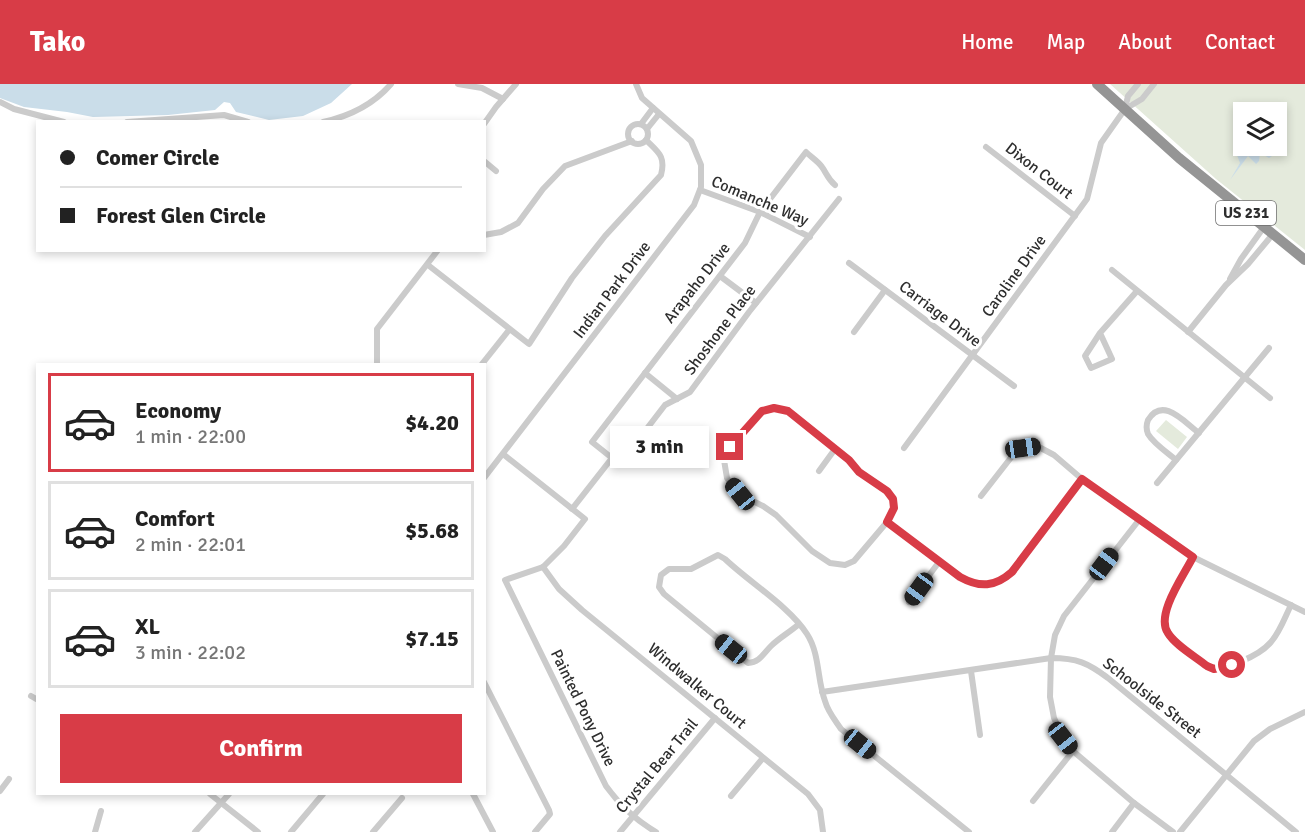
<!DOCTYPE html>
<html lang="en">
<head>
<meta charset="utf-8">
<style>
  body { margin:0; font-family:Signika,sans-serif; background:#f2f2f2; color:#222; height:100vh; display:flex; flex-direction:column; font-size:22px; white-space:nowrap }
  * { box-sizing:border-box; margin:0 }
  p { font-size:20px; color:#767676 }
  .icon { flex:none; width:33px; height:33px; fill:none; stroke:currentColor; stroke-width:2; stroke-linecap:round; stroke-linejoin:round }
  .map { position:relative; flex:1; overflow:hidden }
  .panel { position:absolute; left:36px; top:279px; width:450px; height:432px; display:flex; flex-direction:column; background:#fff; border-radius:0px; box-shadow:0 3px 9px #0003 }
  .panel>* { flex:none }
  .guide { position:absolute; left:36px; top:36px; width:450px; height:132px; border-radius:0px; box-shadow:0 3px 9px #0003; display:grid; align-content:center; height:132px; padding:0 24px; background:#fff }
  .tools { position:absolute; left:1233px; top:18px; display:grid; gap:12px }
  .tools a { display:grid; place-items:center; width:54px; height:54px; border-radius:0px; background:#fff; box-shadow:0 3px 9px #0003; font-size:30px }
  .end { position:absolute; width:27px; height:27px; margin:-14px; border:8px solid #d83c47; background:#fff; box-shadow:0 0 0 3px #fff }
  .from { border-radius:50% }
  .bubble { position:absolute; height:42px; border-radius:0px; background:#fff; box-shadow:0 3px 9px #0003; font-size:20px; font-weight:800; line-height:42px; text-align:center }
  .car { position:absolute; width:18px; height:36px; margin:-18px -9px; border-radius:8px; box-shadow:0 0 4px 2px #0007; background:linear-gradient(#222 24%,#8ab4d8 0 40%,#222 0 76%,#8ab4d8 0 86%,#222 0) }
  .guide b { display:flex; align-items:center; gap:21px; height:57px; font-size:22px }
  .guide b+b { border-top:2px solid #e0e0e0 }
  .guide i { width:15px; height:15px; background:#222 }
  ul { padding:10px 0 0; list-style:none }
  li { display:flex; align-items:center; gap:18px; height:99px; margin:0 12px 9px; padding:0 12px; border:3px solid #e0e0e0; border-radius:0px }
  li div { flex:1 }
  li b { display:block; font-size:22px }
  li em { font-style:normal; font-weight:800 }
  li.on { border-color:#d83c47 }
  li>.icon { width:54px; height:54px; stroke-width:1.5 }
  .button { display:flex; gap:12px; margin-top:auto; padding:12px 24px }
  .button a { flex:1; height:69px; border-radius:0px; background:#d83c47; color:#fff; font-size:24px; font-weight:800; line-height:69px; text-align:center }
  header { display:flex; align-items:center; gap:36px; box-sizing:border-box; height:84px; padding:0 30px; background:#d83c47; color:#fff }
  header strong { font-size:28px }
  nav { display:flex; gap:33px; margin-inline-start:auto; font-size:21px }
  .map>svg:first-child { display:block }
  .green { fill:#e4eadc; fill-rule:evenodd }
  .water { fill:#cadde9 }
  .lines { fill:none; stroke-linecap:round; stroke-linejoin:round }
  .street { stroke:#cbcbcb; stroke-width:6 }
  .highway { stroke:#959595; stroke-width:10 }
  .route { stroke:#d83c47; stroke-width:8 }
  .labels { text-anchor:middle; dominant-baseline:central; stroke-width:6; stroke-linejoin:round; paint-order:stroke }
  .shield { fill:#fff; stroke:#6d6d6d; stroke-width:1.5 }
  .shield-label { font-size:15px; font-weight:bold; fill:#2e2e2e }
  .street-label { font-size:16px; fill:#2e2e2e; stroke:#fff }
</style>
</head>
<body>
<header>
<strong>Tako</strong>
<nav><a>Home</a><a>Map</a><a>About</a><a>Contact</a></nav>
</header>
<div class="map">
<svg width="1305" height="748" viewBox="0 0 1305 748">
  <rect width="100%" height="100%" fill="#fff"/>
  <g class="green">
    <path d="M1110 0H1305V166L1216 95ZM1244 28H1276V62H1244Z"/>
    <polygon points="1166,336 1187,353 1178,365 1156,347"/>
  </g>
  <g class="water">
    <polygon points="0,0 352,0 331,19 303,32 269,36 236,28 230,19 224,18 215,26 168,31 93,33 67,28 24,23 0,14"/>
    <polygon points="1243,57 1244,62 1267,62 1272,72 1269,74 1260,69 1259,77 1256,80 1248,72 1230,96 1240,79 1234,63"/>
  </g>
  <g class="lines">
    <g class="street">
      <polyline points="458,0 482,4 503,15"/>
      <polyline points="0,18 14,25 64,38"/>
      <polyline points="1125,25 1142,15 1154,0"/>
      <polyline points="127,38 224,31 248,38"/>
      <path d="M323 38C350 32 373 21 391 0"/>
      <polyline points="484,40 496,23 516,0"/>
      <polyline points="641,40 653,24"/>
      <circle cx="638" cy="50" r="10"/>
      <polyline points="647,45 659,30"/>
      <polyline points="986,63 1075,132"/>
      <polyline points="484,77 496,87"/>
      <path d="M835 101C828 95 827 90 822 83 818 77 811 73 806 68L760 128 745 159 592 358 612 374 622 377 665 321 690 308 749 228 839 115"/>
      <polyline points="700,106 760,128 810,153"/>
      <polyline points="484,151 501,148 518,139 543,105 565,82 632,57"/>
      <polyline points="849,179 1014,302"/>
      <path d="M428 181 529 260 572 194 605 152 661 91C666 72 658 68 646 56"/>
      <polyline points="1112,186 1270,314"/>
      <polyline points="720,192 756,219"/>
      <polyline points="1230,195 1241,175 1264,143"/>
      <polyline points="854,248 885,206"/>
      <polyline points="1188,248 1226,201 1248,180 1273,150"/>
      <polyline points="1100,249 1085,272 1091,284 1112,275 1100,249 1137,207"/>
      <polyline points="377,280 377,245 438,166"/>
      <polyline points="482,280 509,246"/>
      <polyline points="645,289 677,315"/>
      <polygon points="774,324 788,327 849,376 859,388 887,407 893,415 894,424 887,438 854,477 845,481 830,479 812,467 776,431 763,422 739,410 727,394 724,376 730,363 762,327"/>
      <polyline points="904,364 1087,115 1101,59 1125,25 1128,12 1138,0"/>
      <path d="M503 370 585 435 564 462 543 483 505 496 606 702C619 720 637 737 656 748"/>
      <path d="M1176 376C1168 369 1154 360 1148 350 1146 345 1146 341 1148 336 1163 312 1184 338 1199 349"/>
      <polyline points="819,387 835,365"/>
      <polyline points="484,394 694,121 701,103 701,81 691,57 642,14 636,0"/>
      <polyline points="1157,399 1269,264"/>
      <polyline points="981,412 1013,371 1023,364 1037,362 1054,371 1082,395 1193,473 1305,528"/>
      <polyline points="572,425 612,374"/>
      <polyline points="1139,436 1064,532 1055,551 1051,574 1050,613 1054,634 1063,654 1073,667 1134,719 1173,748"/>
      <path d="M887 438 959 493C980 504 995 504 1012 487L1082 395"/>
      <path d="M1193 473C1184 491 1155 531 1167 549 1175 561 1196 573 1207 582 1223 589 1260 571 1271 558 1280 548 1285 533 1291 521"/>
      <polyline points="543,483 559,505 582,526 808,710 820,726 823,748"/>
      <polyline points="909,518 939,478"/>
      <path d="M799 540C790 548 779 554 771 562 763 570 760 578 748 579L664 510 659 503 661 491 669 485H691L718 471 725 475C749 498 790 523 807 550 820 570 817 596 825 617 828 628 835 636 841 645L969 748"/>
      <polyline points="971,587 980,651"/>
      <polyline points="484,598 549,726 550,730 535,748"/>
      <path d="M822 608 1051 574C1077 574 1088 579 1108 594L1296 748"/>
      <polyline points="31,612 38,616"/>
      <polyline points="0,707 9,695"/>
      <polyline points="210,710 258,748"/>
      <polyline points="473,710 493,748"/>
      <polyline points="731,712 763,674"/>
      <polyline points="1033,717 1073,667"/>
      <polyline points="95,748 101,727"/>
      <polyline points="195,748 229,710"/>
      <polyline points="291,748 323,710"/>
      <polyline points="373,748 402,714"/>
      <polyline points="620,748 715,634"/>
      <polyline points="1112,748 1134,719"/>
      <polyline points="1180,748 1254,657 1270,645 1305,628"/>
    </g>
    <polyline class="highway" points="1097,0 1179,74 1305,176"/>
  </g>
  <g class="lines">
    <path class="route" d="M730 363 762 327 774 324 788 327 849 376 859 388 887 407 893 415 894 424 887 438 960 493C980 504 995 503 1012 488L1082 395 1193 473C1184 491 1155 531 1168 549 1175 561 1196 573 1207 582L1214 585 1232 581"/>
  </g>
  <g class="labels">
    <rect class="shield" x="1216" y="117" width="60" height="24" rx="4.5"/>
    <g class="shield-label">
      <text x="1246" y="129">US 231</text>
    </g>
    <g class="street-label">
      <text transform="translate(1039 87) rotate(38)">Dixon Court</text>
      <text transform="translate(760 117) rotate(23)">Comanche Way</text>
      <text transform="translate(1014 192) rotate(-54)">Caroline Drive</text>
      <text transform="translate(697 199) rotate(-52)">Arapaho Drive</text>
      <text transform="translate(612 206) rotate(-53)">Indian Park Drive</text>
      <text transform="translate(940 230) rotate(37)">Carriage Drive</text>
      <text transform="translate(720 246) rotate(-53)">Shoshone Place</text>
      <text transform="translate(697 602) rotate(40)">Windwalker Court</text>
      <text transform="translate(1152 614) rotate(38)">Schoolside Street</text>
      <text transform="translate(583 624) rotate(64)">Painted Pony Drive</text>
      <text transform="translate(657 682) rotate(-50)">Crystal Bear Trail</text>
    </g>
  </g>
</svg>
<div class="tools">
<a><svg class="icon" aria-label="layers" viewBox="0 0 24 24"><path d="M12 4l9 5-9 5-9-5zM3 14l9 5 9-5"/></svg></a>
</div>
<i class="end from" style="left:1232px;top:581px"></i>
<i class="end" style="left:730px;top:363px"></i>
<div class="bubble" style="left:610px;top:342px;width:99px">3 min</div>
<i class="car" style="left:1023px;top:364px;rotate:82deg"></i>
<i class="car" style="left:740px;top:410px;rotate:321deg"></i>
<i class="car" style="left:1104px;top:480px;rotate:37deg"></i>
<i class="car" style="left:919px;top:505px;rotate:216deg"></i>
<i class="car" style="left:731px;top:565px;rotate:309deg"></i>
<i class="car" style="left:1063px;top:654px;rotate:142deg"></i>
<i class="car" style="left:860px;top:660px;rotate:129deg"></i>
<div class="guide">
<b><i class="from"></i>Comer Circle</b>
<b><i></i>Forest Glen Circle</b>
</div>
<section class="panel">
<ul>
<li class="on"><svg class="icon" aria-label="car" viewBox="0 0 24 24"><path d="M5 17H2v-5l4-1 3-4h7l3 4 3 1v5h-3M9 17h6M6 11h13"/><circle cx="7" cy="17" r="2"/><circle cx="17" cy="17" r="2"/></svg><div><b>Economy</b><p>1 min · 22:00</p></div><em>$4.20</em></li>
<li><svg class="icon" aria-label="car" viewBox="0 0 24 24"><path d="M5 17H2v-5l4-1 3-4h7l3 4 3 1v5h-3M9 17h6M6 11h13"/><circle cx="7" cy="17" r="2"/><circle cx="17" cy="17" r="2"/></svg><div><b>Comfort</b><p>2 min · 22:01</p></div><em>$5.68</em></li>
<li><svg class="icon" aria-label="car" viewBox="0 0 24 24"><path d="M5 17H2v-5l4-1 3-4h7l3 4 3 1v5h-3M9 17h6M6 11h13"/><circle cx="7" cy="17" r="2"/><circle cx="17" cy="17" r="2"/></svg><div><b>XL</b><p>3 min · 22:02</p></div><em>$7.15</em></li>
</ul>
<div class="button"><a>Confirm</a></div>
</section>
</div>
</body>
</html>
